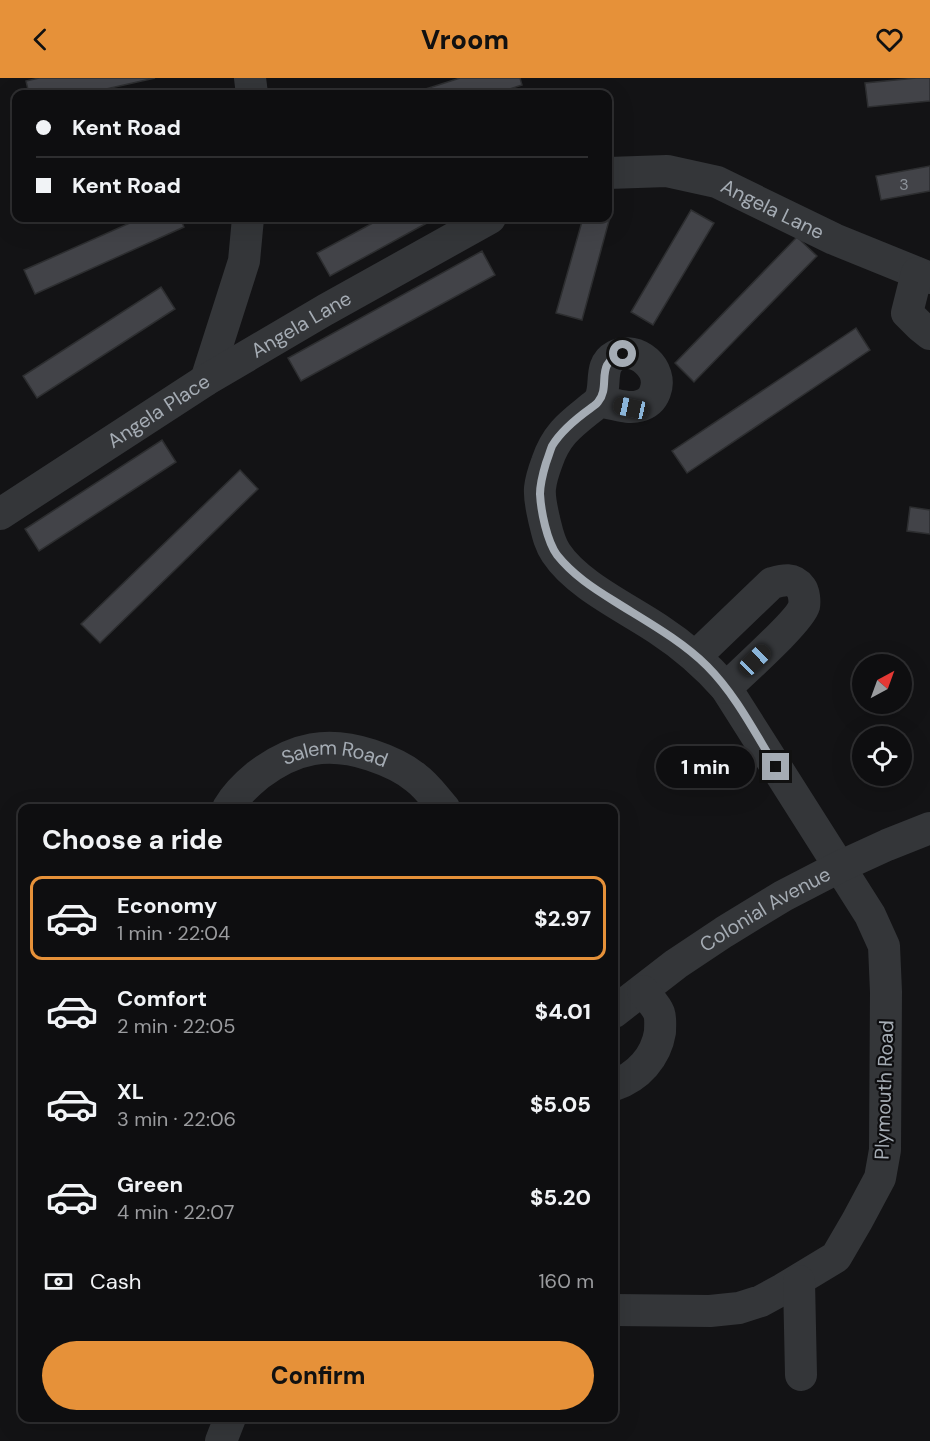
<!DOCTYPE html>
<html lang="en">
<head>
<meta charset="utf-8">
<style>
  body { margin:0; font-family:"DM Sans",sans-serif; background:#1c1c1e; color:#f1f3f6; height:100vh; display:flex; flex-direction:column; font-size:22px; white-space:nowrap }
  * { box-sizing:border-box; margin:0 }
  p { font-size:20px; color:#9b9c9f }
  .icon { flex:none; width:33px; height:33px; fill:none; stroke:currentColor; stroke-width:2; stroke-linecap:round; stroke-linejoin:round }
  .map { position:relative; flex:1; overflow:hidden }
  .sheet { position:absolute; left:18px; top:726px; width:600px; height:618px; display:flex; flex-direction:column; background:#0e0e10; border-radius:12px; box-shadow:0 6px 24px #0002,0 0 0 2px #2e2e30 }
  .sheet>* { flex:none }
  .hud { position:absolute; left:12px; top:12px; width:600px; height:132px; border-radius:12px; box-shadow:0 6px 24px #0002,0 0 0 2px #2e2e30; display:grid; align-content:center; height:132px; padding:0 24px; background:#0e0e10 }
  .needle { width:39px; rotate:41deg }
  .controls { position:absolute; left:852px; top:576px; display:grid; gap:12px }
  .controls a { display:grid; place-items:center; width:60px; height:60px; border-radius:50%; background:#0e0e10; box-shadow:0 6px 24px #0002,0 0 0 2px #2e2e30; font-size:30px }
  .end { position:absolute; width:27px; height:27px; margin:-14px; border:8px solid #a5acb4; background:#111; box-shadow:0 0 0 3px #111 }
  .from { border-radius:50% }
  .bubble { position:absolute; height:42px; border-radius:21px; background:#0e0e10; box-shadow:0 6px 24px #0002,0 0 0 2px #2e2e30; font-size:20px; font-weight:800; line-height:42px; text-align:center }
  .car { position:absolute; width:18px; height:36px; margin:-18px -9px; border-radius:8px; box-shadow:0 0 4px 2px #0007; background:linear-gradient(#222 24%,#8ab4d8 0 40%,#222 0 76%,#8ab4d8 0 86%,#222 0) }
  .hud b { display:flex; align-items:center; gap:21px; height:57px; font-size:22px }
  .hud b+b { border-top:2px solid #2e2e30 }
  .hud i { width:15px; height:15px; background:#f1f3f6 }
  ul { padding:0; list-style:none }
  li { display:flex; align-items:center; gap:18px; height:84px; margin:0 12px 9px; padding:0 12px; border:3px solid transparent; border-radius:12px }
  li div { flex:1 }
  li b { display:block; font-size:22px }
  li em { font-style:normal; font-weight:800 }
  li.selected { border-color:#e69139 }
  li>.icon { width:54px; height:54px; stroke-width:1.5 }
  h2 { padding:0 24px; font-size:27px; line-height:72px }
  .pay { display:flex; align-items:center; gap:15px; height:66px; padding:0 24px; font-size:22px }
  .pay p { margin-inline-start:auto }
  .action { display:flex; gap:12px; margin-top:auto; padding:12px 24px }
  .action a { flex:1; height:69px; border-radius:36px; background:#e69139; color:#111; font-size:24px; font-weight:800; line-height:69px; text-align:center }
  header { display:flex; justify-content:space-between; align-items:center; height:78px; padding:0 24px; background:#e69139; color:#111; font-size:27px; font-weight:800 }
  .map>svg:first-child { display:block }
  .building { fill:#424348; stroke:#2d2e30; stroke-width:1.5 }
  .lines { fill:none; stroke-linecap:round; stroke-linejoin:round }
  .minor { stroke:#343639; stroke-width:32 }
  .route { stroke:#a5acb4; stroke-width:8 }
  .labels { text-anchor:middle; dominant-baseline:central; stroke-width:4.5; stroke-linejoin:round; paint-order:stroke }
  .number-label { font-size:16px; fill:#8c9299 }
  .street-label { font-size:20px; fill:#a5acb4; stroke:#0e0e10 }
</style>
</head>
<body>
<header><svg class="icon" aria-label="back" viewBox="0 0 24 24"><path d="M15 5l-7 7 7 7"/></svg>Vroom<svg class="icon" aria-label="heart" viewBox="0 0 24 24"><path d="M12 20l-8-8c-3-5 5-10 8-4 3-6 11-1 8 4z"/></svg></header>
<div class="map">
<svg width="930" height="1363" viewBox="0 0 930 1363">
  <rect width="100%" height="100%" fill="#131315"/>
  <g class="building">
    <polygon points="39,0 155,0 84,16 29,16 26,3"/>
    <polygon points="460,0 520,0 522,7 494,16 410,16"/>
    <polygon points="916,0 930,0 930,23 868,29 865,5"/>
    <polygon points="930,88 930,113 881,122 876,98"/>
    <polygon points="608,126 613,128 582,242 556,235 583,140 608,140"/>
    <polygon points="691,132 714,145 653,247 631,234"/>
    <polygon points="141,140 180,140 184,149 35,216 24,192"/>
    <polygon points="382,140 436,140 330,198 317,175"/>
    <polygon points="797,159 817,178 694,304 675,285"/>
    <polygon points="482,173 495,197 301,303 288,280"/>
    <polygon points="161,209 175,231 37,320 23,298"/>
    <polygon points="856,250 870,272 687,395 672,373"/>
    <polygon points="162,362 176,384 39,473 25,451"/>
    <polygon points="240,392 258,411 100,565 81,546"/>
    <polygon points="910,429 930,432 930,456 907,453"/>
  </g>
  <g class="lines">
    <g class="minor">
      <polyline points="250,0 252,16"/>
      <path id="s1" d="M608 95 667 93 717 104 834 161 930 200"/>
      <polyline points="917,195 907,235 920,248 930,256"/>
      <polyline points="206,302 244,183 248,140"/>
      <path d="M599 324C612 324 626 332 639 328 647 326 652 322 655 314 664 291 637 267 615 278 596 288 610 314 596 326 573 345 557 354 547 384 544 392 541 401 540 410 539 421 542 431 544 441 547 453 549 465 556 475 577 507 627 530 658 551 684 568 705 586 726 610L870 837 884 868 886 914 885 1072 880 1100 857 1143 836 1179 783 1211 761 1223 739 1230 710 1233 614 1232"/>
      <path id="s2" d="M0 436 206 302 325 232 490 140"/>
      <path d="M696 578 772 505C783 502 793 499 801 510 804 514 805 523 804 528 800 543 740 596 726 610"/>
      <path id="s3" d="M228 730C235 718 247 706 258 697 295 669 328 663 371 677 386 682 403 689 416 700 427 708 435 720 444 730"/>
      <path id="s4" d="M614 934 676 886 724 854 783 818 839 789 887 767 930 750"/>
      <path d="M614 1007C638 999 656 979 660 954 660 948 661 941 659 935 656 927 648 920 643 913"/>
      <polyline points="799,1203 801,1297"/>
      <polyline points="221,1363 230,1340"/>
    </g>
  </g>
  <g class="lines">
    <path class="route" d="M623 276C593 285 612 307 598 324 596 327 593 328 591 330 577 340 561 353 552 368 550 373 548 380 546 385 543 395 540 406 540 416 541 434 547 463 557 477 573 497 593 510 614 523 644 542 681 562 707 588 736 617 755 655 776 689"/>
  </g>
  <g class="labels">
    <g class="number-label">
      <text x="904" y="106">3</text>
    </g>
    <g class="street-label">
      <text stroke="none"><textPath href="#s1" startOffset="172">Angela Lane</textPath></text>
      <text stroke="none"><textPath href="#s2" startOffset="356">Angela Lane</textPath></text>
      <text stroke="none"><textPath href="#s2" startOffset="189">Angela Place</textPath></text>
      <text stroke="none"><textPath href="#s3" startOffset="128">Salem Road</textPath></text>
      <text stroke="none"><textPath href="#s4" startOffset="183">Colonial Avenue</textPath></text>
      <text transform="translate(884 1012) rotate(-88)">Plymouth Road</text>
    </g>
  </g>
</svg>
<div class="controls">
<a><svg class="needle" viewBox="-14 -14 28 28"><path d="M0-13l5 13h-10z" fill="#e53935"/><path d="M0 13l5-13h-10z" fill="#9b9c9f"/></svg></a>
<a><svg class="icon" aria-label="locate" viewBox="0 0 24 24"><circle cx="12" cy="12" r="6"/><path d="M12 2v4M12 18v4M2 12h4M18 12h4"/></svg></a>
</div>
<i class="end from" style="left:623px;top:276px"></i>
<i class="end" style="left:776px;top:689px"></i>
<div class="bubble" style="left:656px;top:668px;width:99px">1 min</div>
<i class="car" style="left:631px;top:330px;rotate:282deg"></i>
<i class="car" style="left:755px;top:582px;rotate:46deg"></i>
<div class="hud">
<b><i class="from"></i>Kent Road</b>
<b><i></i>Kent Road</b>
</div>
<section class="sheet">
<h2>Choose a ride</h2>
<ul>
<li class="selected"><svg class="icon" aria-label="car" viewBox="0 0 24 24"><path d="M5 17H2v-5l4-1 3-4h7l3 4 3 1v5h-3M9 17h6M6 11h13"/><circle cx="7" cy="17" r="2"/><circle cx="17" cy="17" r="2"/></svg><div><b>Economy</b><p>1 min · 22:04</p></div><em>$2.97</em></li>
<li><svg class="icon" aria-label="car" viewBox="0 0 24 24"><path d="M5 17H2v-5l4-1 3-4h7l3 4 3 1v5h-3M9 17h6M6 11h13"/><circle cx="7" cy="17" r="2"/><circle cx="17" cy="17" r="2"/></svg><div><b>Comfort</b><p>2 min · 22:05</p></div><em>$4.01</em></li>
<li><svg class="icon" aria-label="car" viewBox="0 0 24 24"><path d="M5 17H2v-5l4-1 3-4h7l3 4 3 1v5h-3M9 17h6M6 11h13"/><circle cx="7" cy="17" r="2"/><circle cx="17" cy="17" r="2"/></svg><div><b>XL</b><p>3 min · 22:06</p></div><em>$5.05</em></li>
<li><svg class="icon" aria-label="car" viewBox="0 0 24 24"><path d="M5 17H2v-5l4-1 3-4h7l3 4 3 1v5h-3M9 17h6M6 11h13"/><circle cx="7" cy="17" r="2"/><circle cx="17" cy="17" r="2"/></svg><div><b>Green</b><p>4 min · 22:07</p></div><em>$5.20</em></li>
</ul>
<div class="pay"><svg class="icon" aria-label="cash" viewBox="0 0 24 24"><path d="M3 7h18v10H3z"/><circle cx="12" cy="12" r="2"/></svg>Cash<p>160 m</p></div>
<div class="action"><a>Confirm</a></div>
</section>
</div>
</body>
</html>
